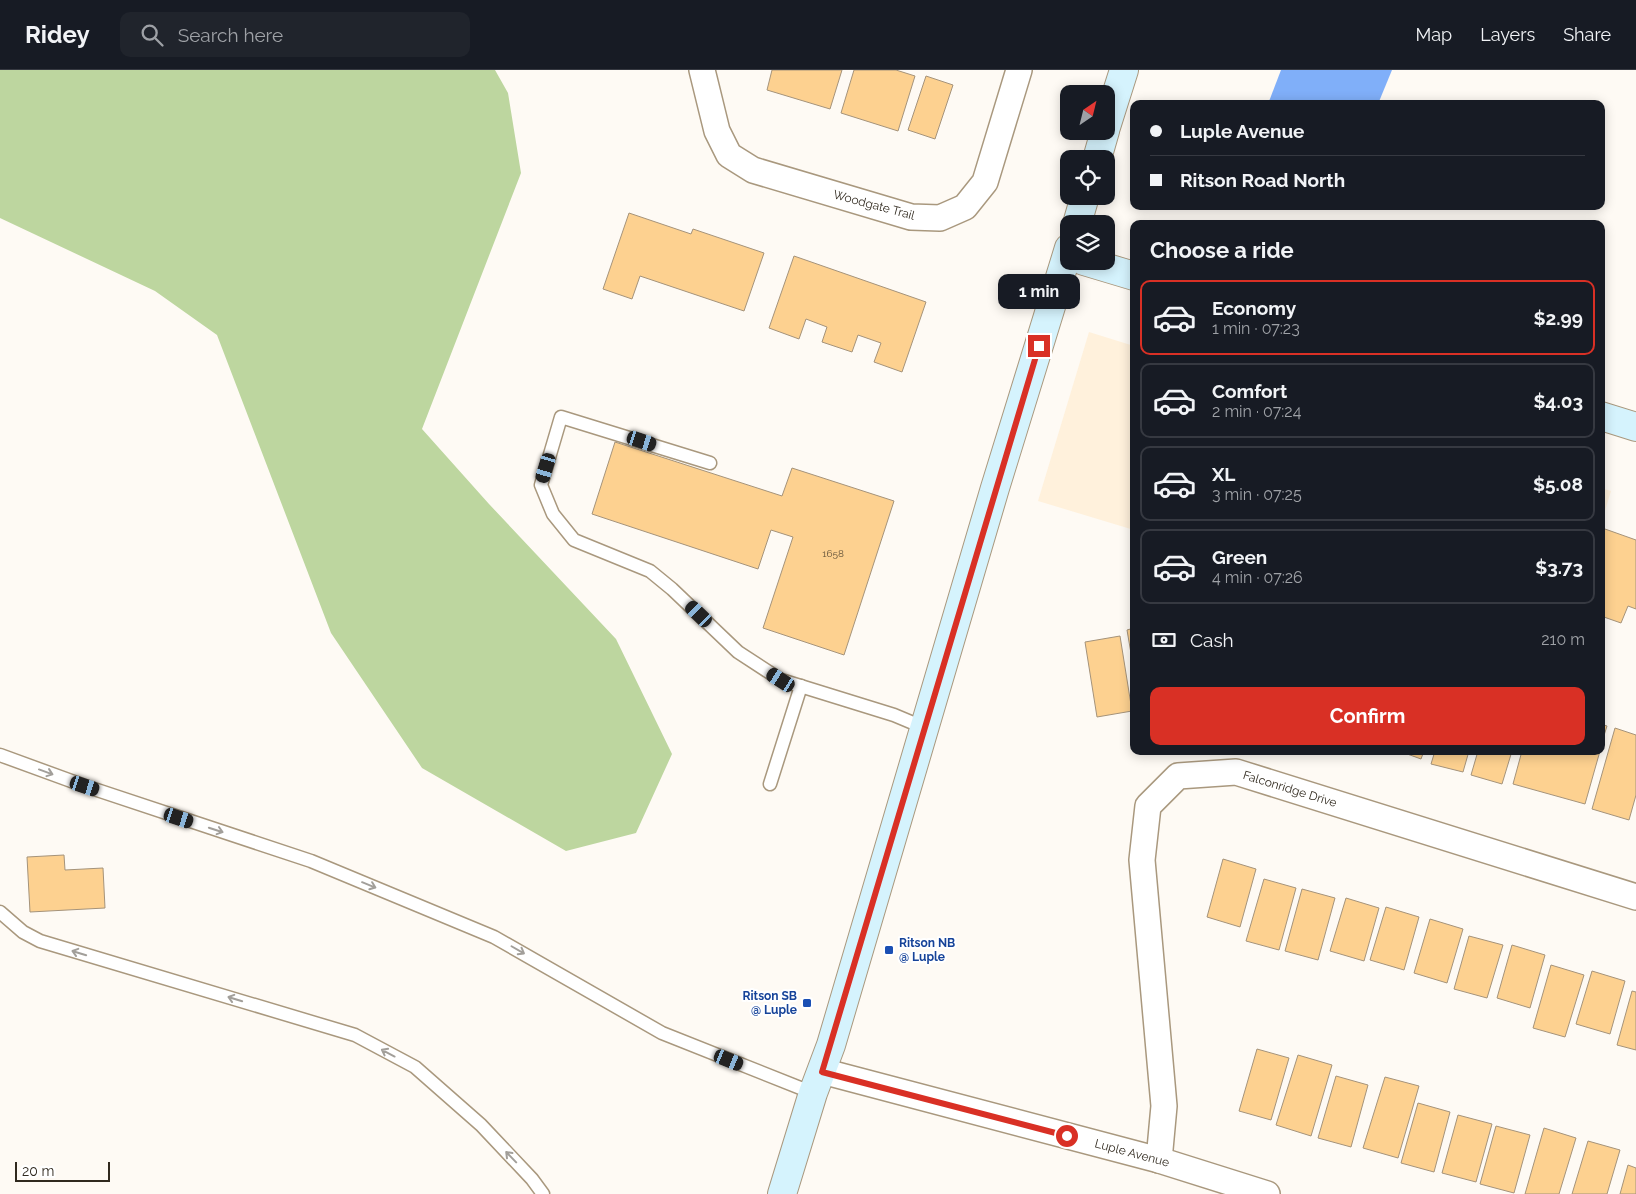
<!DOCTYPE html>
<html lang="en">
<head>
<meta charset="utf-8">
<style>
  body { margin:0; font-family:Raleway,sans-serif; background:#20242c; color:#f1f3f6; height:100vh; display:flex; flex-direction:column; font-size:19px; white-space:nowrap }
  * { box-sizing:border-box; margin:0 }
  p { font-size:16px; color:#9ea1a6 }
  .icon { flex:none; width:28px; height:28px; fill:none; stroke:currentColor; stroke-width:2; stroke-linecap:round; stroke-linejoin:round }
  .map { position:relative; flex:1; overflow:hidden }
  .sheet { position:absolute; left:1130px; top:150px; width:475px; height:535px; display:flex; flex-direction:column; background:#171b24; border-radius:10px; box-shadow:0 2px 12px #0003 }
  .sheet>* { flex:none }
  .hud { position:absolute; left:1130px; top:30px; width:475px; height:110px; border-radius:10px; box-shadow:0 2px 12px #0003; display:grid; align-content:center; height:110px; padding:0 20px; background:#171b24 }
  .needle { width:32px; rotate:35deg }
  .buttons { position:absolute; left:1060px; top:15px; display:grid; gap:10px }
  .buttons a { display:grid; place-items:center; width:55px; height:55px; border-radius:10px; background:#171b24; box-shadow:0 2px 12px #0003; font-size:25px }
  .scale { position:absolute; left:15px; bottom:12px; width:95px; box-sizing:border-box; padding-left:5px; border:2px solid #30291e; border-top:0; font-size:14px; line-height:18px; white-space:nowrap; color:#30291e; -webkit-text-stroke:4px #fff; paint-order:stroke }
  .end { position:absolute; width:22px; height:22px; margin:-11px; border:6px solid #d93025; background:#fff; box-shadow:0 0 0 2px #fff }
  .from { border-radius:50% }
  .bubble { position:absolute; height:35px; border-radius:10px; background:#171b24; box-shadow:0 2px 12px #0003; font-size:16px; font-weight:700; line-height:35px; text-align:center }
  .car { position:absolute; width:15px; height:30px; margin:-15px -8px; border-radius:6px; box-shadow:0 0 4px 1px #0007; background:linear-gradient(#222 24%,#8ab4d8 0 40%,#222 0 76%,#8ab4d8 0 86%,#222 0) }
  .hud b { display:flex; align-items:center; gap:18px; height:48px; font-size:19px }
  .hud b+b { border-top:1px solid #363941 }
  .hud i { width:12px; height:12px; background:#f1f3f6 }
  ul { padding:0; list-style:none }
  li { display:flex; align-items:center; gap:15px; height:75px; margin:0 10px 8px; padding:0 10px; border:2px solid #363941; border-radius:10px }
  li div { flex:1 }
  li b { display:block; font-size:19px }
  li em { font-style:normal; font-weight:700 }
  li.active { border-color:#d93025 }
  li>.icon { width:45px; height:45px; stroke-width:1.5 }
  h2 { padding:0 20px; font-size:22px; line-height:60px }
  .pay { display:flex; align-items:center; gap:12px; height:55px; padding:0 20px; font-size:19px }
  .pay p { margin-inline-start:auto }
  .action { display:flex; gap:10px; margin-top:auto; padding:10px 20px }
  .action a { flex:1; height:58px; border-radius:10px; background:#d93025; color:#fff; font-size:20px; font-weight:700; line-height:58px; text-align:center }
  header { display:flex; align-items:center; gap:30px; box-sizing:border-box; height:70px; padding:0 25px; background:#171b24; border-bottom:1px solid #363941 }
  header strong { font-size:24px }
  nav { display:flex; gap:28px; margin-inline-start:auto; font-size:18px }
  .search { width:350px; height:45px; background:#20242c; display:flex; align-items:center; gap:12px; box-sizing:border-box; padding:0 18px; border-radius:10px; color:#9ea1a6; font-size:19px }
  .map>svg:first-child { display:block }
  .built { fill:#fff1dc }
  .green { fill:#bdd69f }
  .water { fill:#80aff9 }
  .building { fill:#fdd190; stroke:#a5937a }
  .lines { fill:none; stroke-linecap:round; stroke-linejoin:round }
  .lane-casing { stroke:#a9987e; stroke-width:15 }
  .street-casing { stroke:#a9987e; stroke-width:28 }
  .secondary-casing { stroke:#a9987e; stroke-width:30 }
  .lane { stroke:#fff; stroke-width:12 }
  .street { stroke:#fff; stroke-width:25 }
  .secondary { stroke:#d5f3fd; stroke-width:28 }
  .oneway { stroke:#a29f9a }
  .route { stroke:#d93025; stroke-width:6 }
  .transit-dot { fill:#1a4fb4; stroke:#fff; stroke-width:2 }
  .labels { text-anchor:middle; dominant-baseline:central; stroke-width:4; stroke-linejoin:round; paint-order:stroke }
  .number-label { font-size:10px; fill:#63533a }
  .street-label { font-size:12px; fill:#30291e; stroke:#fff }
  .transit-label { font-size:12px; font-weight:bold; fill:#164399; stroke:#fff; text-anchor:start }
</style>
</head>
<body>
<header>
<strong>Ridey</strong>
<div class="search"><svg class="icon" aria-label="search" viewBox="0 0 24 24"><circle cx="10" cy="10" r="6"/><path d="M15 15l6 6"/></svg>Search here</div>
<nav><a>Map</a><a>Layers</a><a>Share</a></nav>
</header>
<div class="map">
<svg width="1636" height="1124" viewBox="0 0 1636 1124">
  <rect width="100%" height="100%" fill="#fefaf4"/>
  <g class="built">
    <polygon points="1089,262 1134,276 1134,460 1038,431"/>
    <polygon points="1601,418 1611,421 1601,454"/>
  </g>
  <polygon class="green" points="0,0 495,0 508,23 521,103 422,359 489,434 616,569 672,684 636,763 566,781 422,698 331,563 217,265 155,221 0,148"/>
  <polygon class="water" points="1281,0 1392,0 1378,34 1268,34"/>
  <g class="building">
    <polygon points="772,0 842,0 830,39 767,20"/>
    <polygon points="854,0 896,0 915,6 898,61 841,43"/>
    <polygon points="926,6 953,15 935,69 908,60"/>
    <polygon points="629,143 691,164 693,159 764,183 744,241 640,206 632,229 603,219"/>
    <polygon points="794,186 926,232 902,302 874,292 881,273 858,265 852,282 822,272 827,257 806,249 799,269 769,258"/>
    <polygon points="615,372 782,426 792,398 894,431 844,585 763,558 793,467 771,460 758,499 592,444"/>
    <polygon points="1605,459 1636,470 1636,539 1628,536 1621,553 1601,546 1601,470"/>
    <polygon points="1134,558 1134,601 1127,560"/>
    <polygon points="1120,566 1132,641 1097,647 1085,572"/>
    <polygon points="1601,654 1607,656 1601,675"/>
    <polygon points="1615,658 1636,665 1636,725 1629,750 1592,739"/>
    <polygon points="1399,681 1424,681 1421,689"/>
    <polygon points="1435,681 1469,681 1463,702 1431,694"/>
    <polygon points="1478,681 1512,681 1502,714 1471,705"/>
    <polygon points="1522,681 1600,681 1585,734 1513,714"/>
    <polygon points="64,785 65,800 103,798 105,838 30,842 27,787"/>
    <polygon points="1223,789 1256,799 1240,857 1207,847"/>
    <polygon points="1264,809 1296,818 1279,880 1246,871"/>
    <polygon points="1302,819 1335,828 1318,890 1285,881"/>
    <polygon points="1346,828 1379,838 1364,891 1330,881"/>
    <polygon points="1386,837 1419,847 1404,900 1370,890"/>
    <polygon points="1430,849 1463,859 1447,913 1414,903"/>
    <polygon points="1469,866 1503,875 1487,928 1454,919"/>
    <polygon points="1512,875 1545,885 1530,938 1497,928"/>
    <polygon points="1551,895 1584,905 1565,967 1533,958"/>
    <polygon points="1592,901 1625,911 1610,964 1576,954"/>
    <polygon points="1632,921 1636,922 1636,980 1617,975"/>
    <polygon points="1257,979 1289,988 1271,1050 1239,1041"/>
    <polygon points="1298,985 1332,995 1311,1066 1276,1055"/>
    <polygon points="1336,1006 1368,1015 1351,1077 1318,1068"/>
    <polygon points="1385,1007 1419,1016 1398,1088 1363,1078"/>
    <polygon points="1418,1033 1450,1042 1434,1102 1401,1093"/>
    <polygon points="1458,1045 1492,1054 1476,1112 1442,1103"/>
    <polygon points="1496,1056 1530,1065 1514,1123 1480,1114"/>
    <polygon points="1544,1058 1576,1068 1559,1124 1525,1124"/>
    <polygon points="1588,1071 1620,1080 1607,1124 1572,1124"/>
    <polygon points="1628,1095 1636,1098 1636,1124 1620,1124"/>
  </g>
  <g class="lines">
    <defs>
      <g id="lane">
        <polyline points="710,393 561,347 541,415 553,444 574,470 650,501 672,519 738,582 781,610 894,645 925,658"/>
        <polyline points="0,685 85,716 311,791 417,835 494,867 662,963 813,1023"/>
        <polyline points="770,714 801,616"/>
        <polyline points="0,842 23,862 40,871 355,965 415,997 481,1055 532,1109 543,1124"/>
      </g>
      <g id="street">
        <polyline points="702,0 717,61 729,85 753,100 911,147 940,148 965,137 985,112 1019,0"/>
        <polyline points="822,1001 1159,1090 1267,1124"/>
        <polyline points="1159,1090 1164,1036 1142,790 1148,736 1178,706 1236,702 1636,827"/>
      </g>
      <g id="secondary">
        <polyline points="1106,57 1124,0"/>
        <polyline points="1097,89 1105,61"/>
        <polyline points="1077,154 1085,126"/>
        <polyline points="1084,191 1134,206"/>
        <polyline points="1601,346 1636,357"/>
        <polyline points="782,1124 813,1023 831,975 995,418 1069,178"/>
      </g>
    </defs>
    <use href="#lane" class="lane-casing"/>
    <use href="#street" class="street-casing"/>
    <use href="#secondary" class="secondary-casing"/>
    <use href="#lane" class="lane"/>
    <use href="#street" class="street"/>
    <use href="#secondary" class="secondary"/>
  </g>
  <defs><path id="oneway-shaft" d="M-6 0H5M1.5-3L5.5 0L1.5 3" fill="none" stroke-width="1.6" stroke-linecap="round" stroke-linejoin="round" transform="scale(1.25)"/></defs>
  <g class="oneway">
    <use href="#oneway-shaft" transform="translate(46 702) rotate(20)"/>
    <use href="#oneway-shaft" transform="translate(216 760) rotate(18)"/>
    <use href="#oneway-shaft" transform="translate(369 815) rotate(22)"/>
    <use href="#oneway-shaft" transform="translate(518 880) rotate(30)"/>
    <use href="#oneway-shaft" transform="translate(79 883) rotate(-163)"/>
    <use href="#oneway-shaft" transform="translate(235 929) rotate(-163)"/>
    <use href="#oneway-shaft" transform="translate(388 983) rotate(-152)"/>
    <use href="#oneway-shaft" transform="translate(511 1087) rotate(-134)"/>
  </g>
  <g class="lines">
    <polyline class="route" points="1039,276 822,1002 1067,1066"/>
  </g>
  <g class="transit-dot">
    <rect x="884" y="875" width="10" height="10" rx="2.5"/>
    <rect x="802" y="928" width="10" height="10" rx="2.5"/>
  </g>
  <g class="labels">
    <g class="number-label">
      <text x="833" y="483">1658</text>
    </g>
    <g class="street-label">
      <text transform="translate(874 135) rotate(15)">Woodgate Trail</text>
      <text transform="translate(1290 719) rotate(17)">Falconridge Drive</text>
      <text transform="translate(1132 1083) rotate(15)">Luple Avenue</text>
    </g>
    <g class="transit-label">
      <text x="899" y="873">Ritson NB<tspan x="899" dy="14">@ Luple</tspan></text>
      <text x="797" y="926" text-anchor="end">Ritson SB<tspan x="797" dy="14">@ Luple</tspan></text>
    </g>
  </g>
</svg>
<div class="buttons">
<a><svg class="needle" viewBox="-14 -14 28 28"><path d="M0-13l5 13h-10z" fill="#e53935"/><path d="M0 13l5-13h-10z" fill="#9ea1a6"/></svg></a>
<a><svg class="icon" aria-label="locate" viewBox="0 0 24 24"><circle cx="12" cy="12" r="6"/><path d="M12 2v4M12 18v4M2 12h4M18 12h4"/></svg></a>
<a><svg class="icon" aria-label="layers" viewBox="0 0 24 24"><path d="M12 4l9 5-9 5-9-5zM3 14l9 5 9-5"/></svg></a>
</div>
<div class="scale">20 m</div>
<i class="end from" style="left:1067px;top:1066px"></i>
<i class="end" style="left:1039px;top:276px"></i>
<div class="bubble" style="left:998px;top:204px;width:82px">1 min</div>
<i class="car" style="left:642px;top:371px;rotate:108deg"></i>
<i class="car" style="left:546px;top:398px;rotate:197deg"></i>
<i class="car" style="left:699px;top:544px;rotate:314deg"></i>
<i class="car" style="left:781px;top:610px;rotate:303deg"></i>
<i class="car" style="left:85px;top:716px;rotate:108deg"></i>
<i class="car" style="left:179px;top:748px;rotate:108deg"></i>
<i class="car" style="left:729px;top:990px;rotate:112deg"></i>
<div class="hud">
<b><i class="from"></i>Luple Avenue</b>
<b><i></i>Ritson Road North</b>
</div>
<section class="sheet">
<h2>Choose a ride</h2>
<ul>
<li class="active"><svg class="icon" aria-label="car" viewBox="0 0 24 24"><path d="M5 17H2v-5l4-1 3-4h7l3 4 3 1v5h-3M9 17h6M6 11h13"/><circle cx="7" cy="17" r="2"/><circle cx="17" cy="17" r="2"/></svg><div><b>Economy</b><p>1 min · 07:23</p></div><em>$2.99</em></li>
<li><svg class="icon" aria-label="car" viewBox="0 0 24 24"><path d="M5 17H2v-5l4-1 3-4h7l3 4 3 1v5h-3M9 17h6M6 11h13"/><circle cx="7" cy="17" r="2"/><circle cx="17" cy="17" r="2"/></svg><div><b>Comfort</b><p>2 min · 07:24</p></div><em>$4.03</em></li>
<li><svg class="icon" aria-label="car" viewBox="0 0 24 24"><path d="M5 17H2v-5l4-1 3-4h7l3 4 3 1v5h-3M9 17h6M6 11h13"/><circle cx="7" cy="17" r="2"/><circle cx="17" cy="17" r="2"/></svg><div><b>XL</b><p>3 min · 07:25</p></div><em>$5.08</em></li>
<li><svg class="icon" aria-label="car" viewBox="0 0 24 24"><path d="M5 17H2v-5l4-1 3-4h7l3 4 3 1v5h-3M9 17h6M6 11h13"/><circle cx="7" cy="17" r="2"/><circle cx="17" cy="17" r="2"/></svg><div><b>Green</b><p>4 min · 07:26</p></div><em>$3.73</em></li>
</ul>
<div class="pay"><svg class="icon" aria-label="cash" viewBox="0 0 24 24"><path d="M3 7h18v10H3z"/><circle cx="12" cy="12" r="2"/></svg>Cash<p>210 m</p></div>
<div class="action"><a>Confirm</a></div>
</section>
</div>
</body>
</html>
